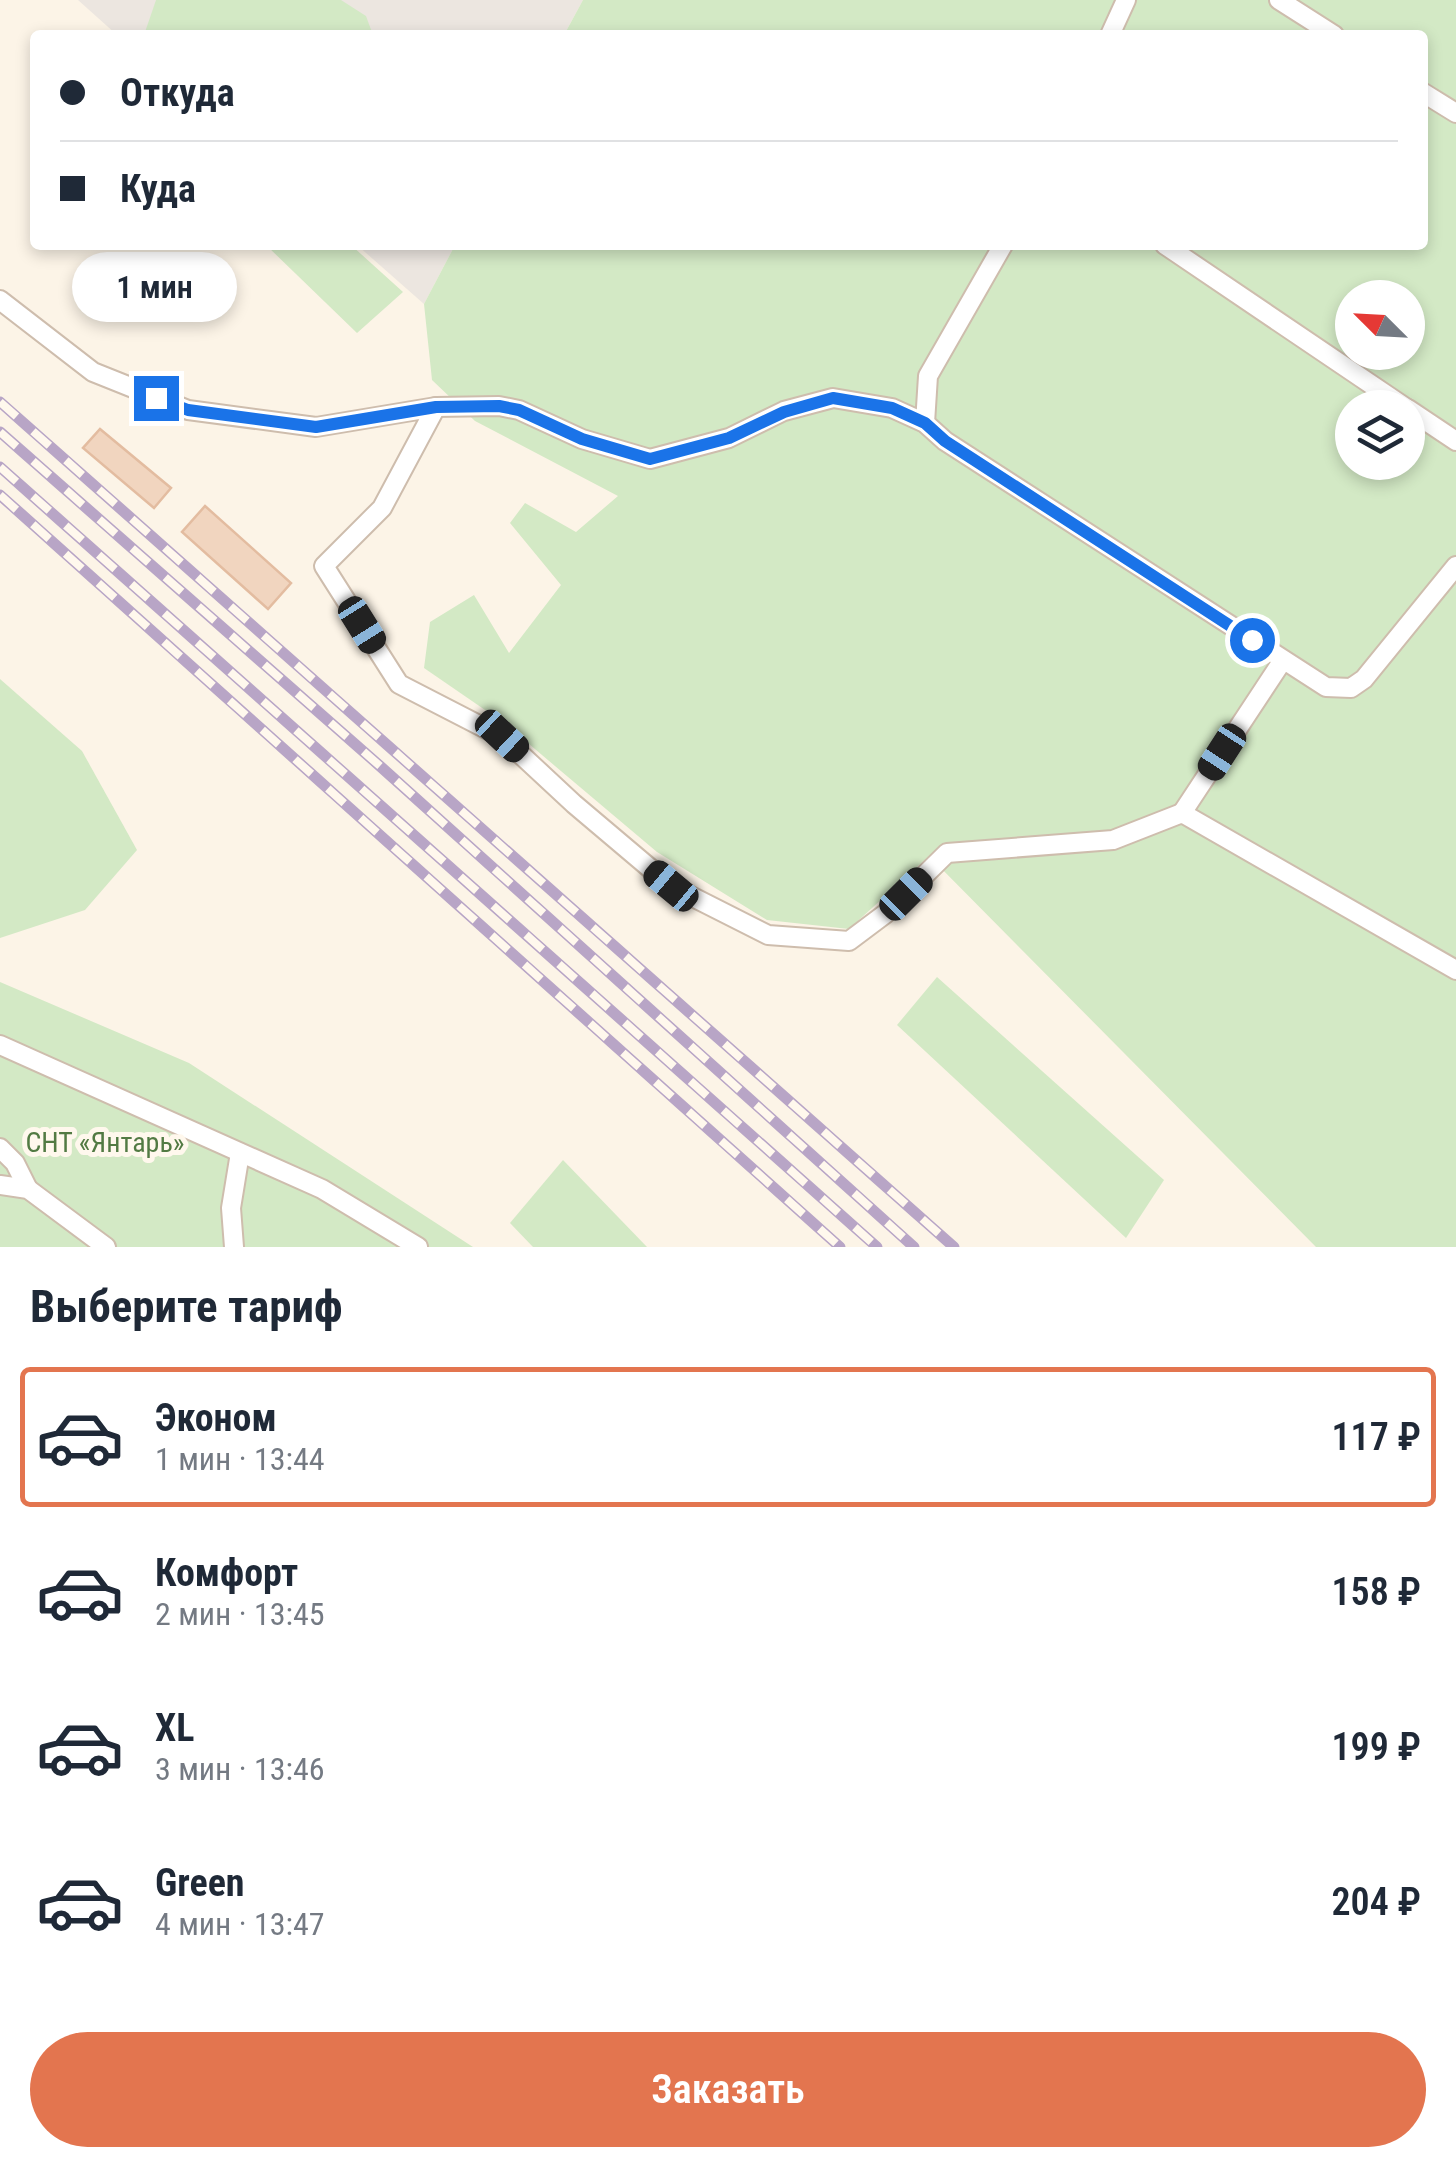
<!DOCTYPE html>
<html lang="ru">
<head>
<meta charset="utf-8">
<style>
  body { margin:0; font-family:"Roboto Condensed",sans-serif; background:#f2f2f3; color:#1f2937; height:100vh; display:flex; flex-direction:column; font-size:38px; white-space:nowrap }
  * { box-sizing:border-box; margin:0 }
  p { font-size:32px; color:#747a83 }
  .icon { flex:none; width:55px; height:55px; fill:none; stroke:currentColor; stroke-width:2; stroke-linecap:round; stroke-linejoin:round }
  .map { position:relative; height:1247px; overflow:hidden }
  .side { display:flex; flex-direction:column; background:#fff; flex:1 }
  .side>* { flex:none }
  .top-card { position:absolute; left:30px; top:30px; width:1398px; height:220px; border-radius:10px; box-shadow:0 5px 15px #0003; display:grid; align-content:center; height:220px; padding:0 30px; background:#fff }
  .needle { width:65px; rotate:294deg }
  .fabs { position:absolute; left:1335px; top:280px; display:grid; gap:20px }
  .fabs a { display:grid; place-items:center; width:90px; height:90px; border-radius:50%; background:#fff; box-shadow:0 5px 15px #0003; font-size:50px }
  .end { position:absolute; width:45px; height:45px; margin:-22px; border:12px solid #1a73e8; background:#fff; box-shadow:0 0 0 5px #fff }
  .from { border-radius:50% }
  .bubble { position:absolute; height:70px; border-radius:35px; background:#fff; box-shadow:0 5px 15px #0003; font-size:32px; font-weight:600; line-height:70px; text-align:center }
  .car { position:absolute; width:30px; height:60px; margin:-30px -15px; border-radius:12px; box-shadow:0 0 8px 2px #0007; background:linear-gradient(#222 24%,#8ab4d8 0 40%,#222 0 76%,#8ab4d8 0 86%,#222 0) }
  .top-card b { display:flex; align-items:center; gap:35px; height:95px; font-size:38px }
  .top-card b+b { border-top:2px solid #e0e1e3 }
  .top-card i { width:25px; height:25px; background:#1f2937 }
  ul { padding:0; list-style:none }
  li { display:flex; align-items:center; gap:30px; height:140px; margin:0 20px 15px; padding:0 10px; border:5px solid transparent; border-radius:10px }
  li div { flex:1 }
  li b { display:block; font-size:38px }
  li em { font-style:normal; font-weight:600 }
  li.active { border-color:#e3754f }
  li>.icon { width:90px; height:90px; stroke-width:1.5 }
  h2 { padding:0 30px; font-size:45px; line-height:120px }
  .action { display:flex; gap:20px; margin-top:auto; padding:20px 30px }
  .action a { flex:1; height:115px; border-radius:60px; background:#e3754f; color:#fff; font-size:40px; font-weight:600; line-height:115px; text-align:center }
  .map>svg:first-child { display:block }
  .industrial { fill:#ece6e0 }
  .green { fill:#d3e9c5; fill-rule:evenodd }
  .building { fill:#f1d5bf; stroke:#e3bca0; stroke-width:2.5 }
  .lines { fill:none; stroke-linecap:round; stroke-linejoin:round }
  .lane-casing { stroke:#cebdad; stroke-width:22 }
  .lane { stroke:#fff; stroke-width:18 }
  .rail-casing { stroke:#b8a5c6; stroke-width:11 }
  .rail { stroke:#fff8ed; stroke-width:8; stroke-dasharray:22; stroke-linecap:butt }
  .route { stroke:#1a73e8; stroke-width:12 }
  .labels { text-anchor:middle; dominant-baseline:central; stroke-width:10; stroke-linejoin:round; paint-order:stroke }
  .park-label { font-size:28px; fill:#527a43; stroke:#fff8ed }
</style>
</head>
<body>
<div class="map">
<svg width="1456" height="1247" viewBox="0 0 1456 1247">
  <rect width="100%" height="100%" fill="#fcf4e7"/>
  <g class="industrial">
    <polygon points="78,0 583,0 564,35 117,35"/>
    <polygon points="357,245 455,245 424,304"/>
  </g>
  <g class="green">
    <polygon points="156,0 341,0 366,16 373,35 144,35"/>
    <path d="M583 0H1456V1247H1316L929 856 849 929 767 920 657 852 504 723 424 668 430 622 474 595 509 653 561 585 510 523 525 503 576 532 618 496 475 421 432 380 424 304 455 245H1422V35H564ZM1352 298H1408V352H1352ZM1352 408H1408V462H1352Z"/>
    <polygon points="266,245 351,245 403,292 357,333"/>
    <polygon points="0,679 82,751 137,850 85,910 0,938"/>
    <polygon points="937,977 1164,1180 1126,1238 897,1025"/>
    <polygon points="0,982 189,1063 473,1247 0,1247"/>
    <polygon points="563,1160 647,1247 533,1247 510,1223"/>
  </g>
  <g class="building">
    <polygon points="100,429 171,488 154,508 83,448"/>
    <polygon points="205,506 291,583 268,609 182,532"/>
  </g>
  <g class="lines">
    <defs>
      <g id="lane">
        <polyline points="1279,0 1334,35"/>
        <polyline points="1110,35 1126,0"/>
        <polyline points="1422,92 1456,113"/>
        <polyline points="1165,245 1406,408"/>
        <polyline points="0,300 93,372 188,410 316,427 436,407 382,508 324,566 399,684 502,737 574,804 671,886 768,935 849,941 885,914 947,853 1113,840 1182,813 1456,970"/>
        <polyline points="436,407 499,406 519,410 582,439 650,459 729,438 784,411 833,398 892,408 925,423 945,441 1326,687 1351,688 1364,679 1456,566"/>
        <polyline points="1408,409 1456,441"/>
        <polyline points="925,423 928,376 1003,245"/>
        <polyline points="1182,813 1283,660"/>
        <polyline points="0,1045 322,1189 418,1247"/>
        <polyline points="0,1148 15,1163 28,1189"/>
        <polyline points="0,1185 28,1189 106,1247"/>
        <polyline points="234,1247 231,1208 240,1153"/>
      </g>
    </defs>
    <use href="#lane" class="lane-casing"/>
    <use href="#lane" class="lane"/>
    <defs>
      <g id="rail">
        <polyline points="0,402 954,1247"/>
        <polyline points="0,432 381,767 914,1247"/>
        <polyline points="0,467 877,1247"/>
        <polyline points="0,495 840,1247"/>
      </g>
    </defs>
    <use href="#rail" class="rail-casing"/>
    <use href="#rail" class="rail"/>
  </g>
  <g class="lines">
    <polyline class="route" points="156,398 188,410 316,427 436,407 499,406 519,410 582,439 650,459 729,438 784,412 833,398 892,408 925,423 945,441 1252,640"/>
  </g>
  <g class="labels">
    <g class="park-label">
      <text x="105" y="1142">СНТ «Янтарь»</text>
    </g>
  </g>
</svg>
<div class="fabs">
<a><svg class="needle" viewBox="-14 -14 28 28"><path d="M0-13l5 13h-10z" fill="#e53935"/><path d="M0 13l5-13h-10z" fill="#747a83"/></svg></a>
<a><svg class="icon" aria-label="layers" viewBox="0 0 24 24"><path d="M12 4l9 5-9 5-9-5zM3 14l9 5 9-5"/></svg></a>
</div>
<i class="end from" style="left:1252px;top:640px"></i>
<i class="end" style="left:156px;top:398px"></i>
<div class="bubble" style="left:72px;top:252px;width:165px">1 мин</div>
<i class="car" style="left:362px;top:625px;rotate:148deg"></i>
<i class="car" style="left:502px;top:736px;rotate:133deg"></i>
<i class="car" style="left:1222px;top:752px;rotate:213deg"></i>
<i class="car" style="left:671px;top:886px;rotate:310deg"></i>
<i class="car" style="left:906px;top:894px;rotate:45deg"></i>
<div class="top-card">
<b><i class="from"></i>Откуда</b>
<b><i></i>Куда</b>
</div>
</div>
<section class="side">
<h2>Выберите тариф</h2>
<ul>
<li class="active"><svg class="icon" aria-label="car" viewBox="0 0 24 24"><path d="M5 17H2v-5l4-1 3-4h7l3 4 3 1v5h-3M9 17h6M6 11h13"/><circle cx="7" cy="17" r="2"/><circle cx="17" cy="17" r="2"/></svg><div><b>Эконом</b><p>1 мин · 13:44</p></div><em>117 ₽</em></li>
<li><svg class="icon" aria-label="car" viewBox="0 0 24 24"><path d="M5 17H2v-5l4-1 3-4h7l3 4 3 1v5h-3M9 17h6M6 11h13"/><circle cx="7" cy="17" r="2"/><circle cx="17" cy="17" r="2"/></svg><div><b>Комфорт</b><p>2 мин · 13:45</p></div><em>158 ₽</em></li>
<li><svg class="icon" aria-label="car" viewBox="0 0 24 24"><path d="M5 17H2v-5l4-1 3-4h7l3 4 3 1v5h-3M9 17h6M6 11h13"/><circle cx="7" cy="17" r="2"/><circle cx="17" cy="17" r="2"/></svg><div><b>XL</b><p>3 мин · 13:46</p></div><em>199 ₽</em></li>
<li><svg class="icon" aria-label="car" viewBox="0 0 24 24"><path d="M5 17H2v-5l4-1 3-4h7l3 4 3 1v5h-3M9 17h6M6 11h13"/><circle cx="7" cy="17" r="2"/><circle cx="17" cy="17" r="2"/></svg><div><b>Green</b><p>4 мин · 13:47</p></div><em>204 ₽</em></li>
</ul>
<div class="action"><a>Заказать</a></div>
</section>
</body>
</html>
